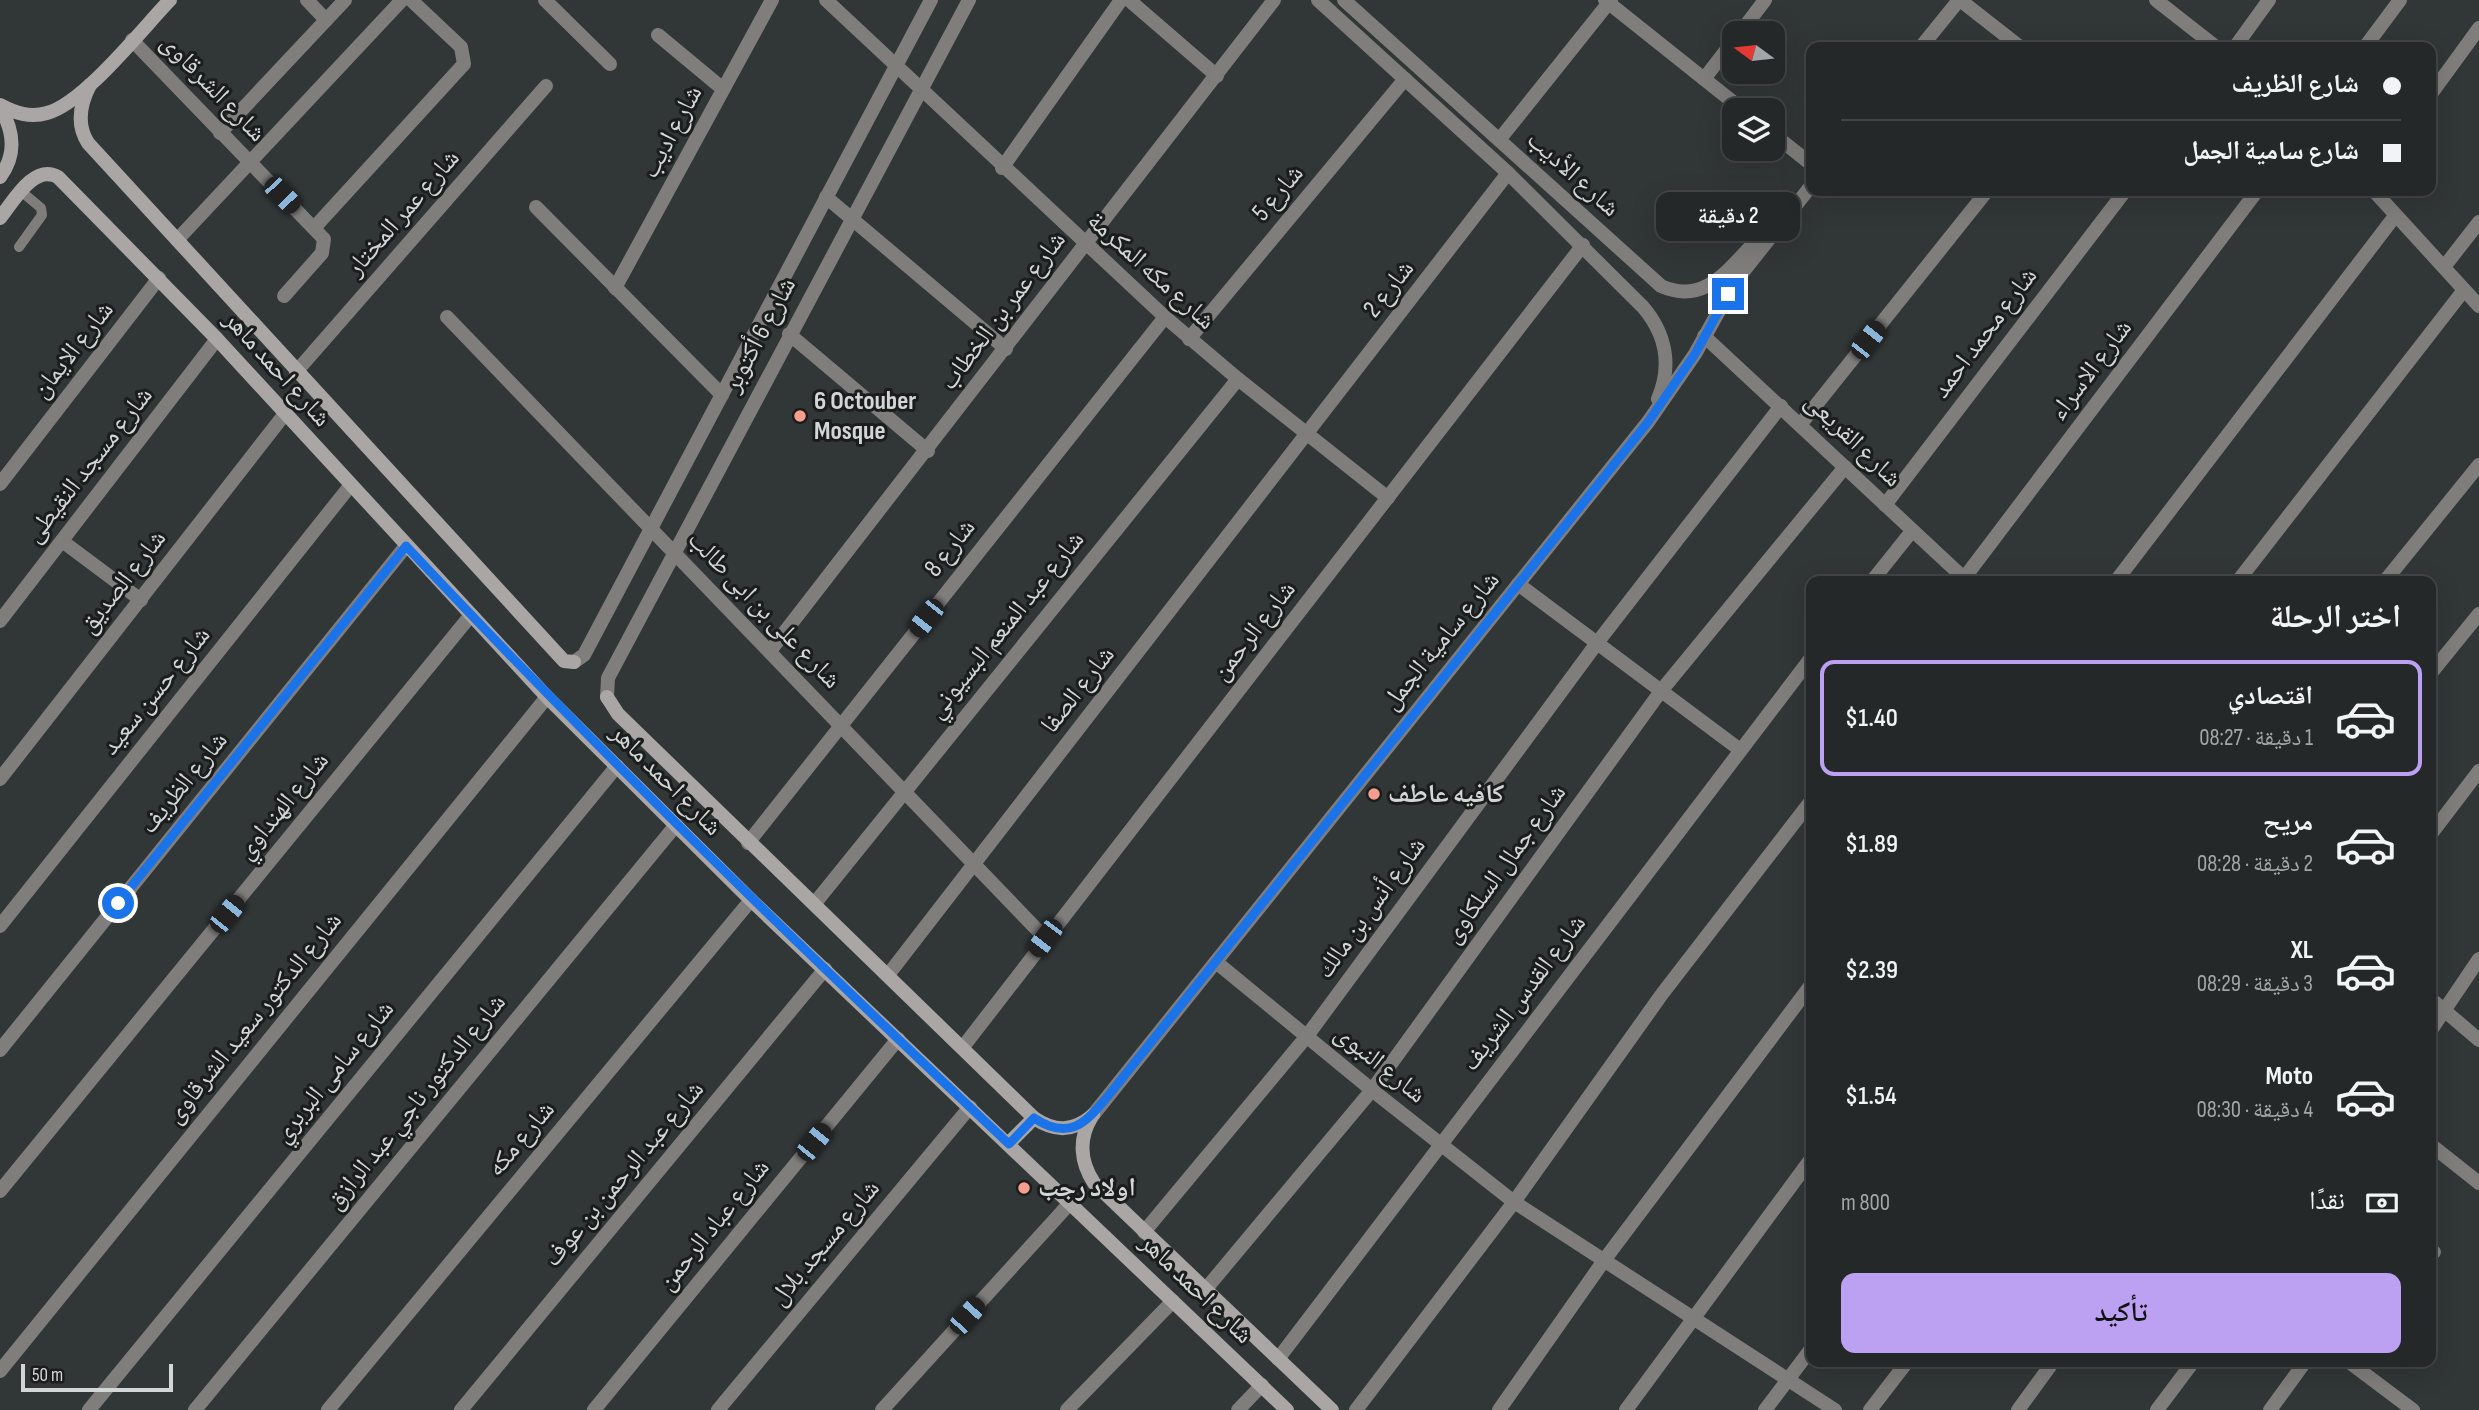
<!DOCTYPE html>
<html lang="ar">
<head>
<meta charset="utf-8">
<style>
  body { margin:0; font-family:"Sofia Sans Condensed","Noto Naskh Arabic",sans-serif; background:#313435; color:#f1f3f6; direction:rtl; height:100vh; display:flex; flex-direction:column; font-size:26px; white-space:nowrap }
  * { box-sizing:border-box; margin:0 }
  p { font-size:23px; color:#a3a6a8 }
  .icon { flex:none; width:38px; height:38px; fill:none; stroke:currentColor; stroke-width:2; stroke-linecap:round; stroke-linejoin:round }
  .map { position:relative; flex:1; overflow:hidden; direction:ltr }
  .sheet { position:absolute; left:1806px; top:576px; width:630px; height:791px; display:flex; flex-direction:column; background:#252829; border-radius:14px; box-shadow:0 7px 28px #0002,0 0 0 2px #424446; direction:rtl }
  .sheet>* { flex:none }
  .guide { position:absolute; left:1806px; top:42px; width:630px; height:154px; border-radius:14px; box-shadow:0 7px 28px #0002,0 0 0 2px #424446; direction:rtl; display:grid; align-content:center; height:154px; padding:0 35px; background:#252829 }
  .needle { width:46px; rotate:285deg }
  .fabs { position:absolute; left:1722px; top:21px; display:grid; gap:14px }
  .fabs a { display:grid; place-items:center; width:63px; height:63px; border-radius:14px; background:#252829; box-shadow:0 7px 28px #0002,0 0 0 2px #424446; font-size:35px }
  .scale { position:absolute; left:21px; bottom:18px; width:152px; box-sizing:border-box; padding-left:7px; border:4px solid #d3d6d7; border-top:0; font-size:19px; line-height:24px; white-space:nowrap; color:#d3d6d7; -webkit-text-stroke:5px #1b1d1d; paint-order:stroke }
  .end { position:absolute; width:32px; height:32px; margin:-16px; border:9px solid #1a73e8; background:#fff; box-shadow:0 0 0 4px #fff }
  .from { border-radius:50% }
  .bubble { position:absolute; height:49px; border-radius:14px; background:#252829; box-shadow:0 7px 28px #0002,0 0 0 2px #424446; font-size:23px; font-weight:600; line-height:49px; text-align:center; direction:rtl }
  .car { position:absolute; width:21px; height:42px; margin:-21px -10px; border-radius:9px; box-shadow:0 0 5px 2px #0007; background:linear-gradient(#222 24%,#8ab4d8 0 40%,#222 0 76%,#8ab4d8 0 86%,#222 0) }
  .guide b { display:flex; align-items:center; gap:24px; height:66px; font-size:26px }
  .guide b+b { border-top:2px solid #424446 }
  .guide i { width:18px; height:18px; background:#f1f3f6 }
  ul { padding:0; list-style:none }
  li { display:flex; align-items:center; gap:21px; height:116px; margin:0 14px 10px; padding:0 21px; border:4px solid transparent; border-radius:14px }
  li div { flex:1 }
  li b { display:block; font-size:26px }
  li em { font-style:normal; font-weight:600 }
  li.on { border-color:#bca0f2 }
  li>.icon { width:63px; height:63px; stroke-width:1.5 }
  h2 { padding:0 35px; font-size:32px; line-height:84px }
  .pay { display:flex; align-items:center; gap:18px; height:77px; padding:0 35px; font-size:26px }
  .pay p { margin-inline-start:auto }
  .button { display:flex; gap:14px; margin-top:auto; padding:14px 35px }
  .button a { flex:1; height:80px; border-radius:14px; background:#bca0f2; color:#111; font-size:28px; font-weight:600; line-height:80px; text-align:center }
  .map>svg:first-child { display:block }
  .lines { fill:none; stroke-linecap:round; stroke-linejoin:round }
  .service { stroke:#807d7d; stroke-width:10 }
  .minor { stroke:#807d7d; stroke-width:14 }
  .tertiary { stroke:#807d7d; stroke-width:14 }
  .secondary { stroke:#aaa6a5; stroke-width:14 }
  .route { stroke:#1a73e8; stroke-width:9 }
  .poi-dot { fill:#f59d8f; stroke:#1b1d1d; stroke-width:2.5 }
  .labels { text-anchor:middle; dominant-baseline:central; stroke-width:6; stroke-linejoin:round; paint-order:stroke }
  .street-label { font-size:26px; fill:#d3d6d7; stroke:#1b1d1d }
  .poi-label { font-size:26px; font-weight:bold; fill:#d3d6d7; stroke:#1b1d1d; text-anchor:start }
</style>
</head>
<body>
<div class="map">
<svg width="2479" height="1410" viewBox="0 0 2479 1410">
  <rect width="100%" height="100%" fill="#313637"/>
  <g class="lines">
    <polyline class="service" points="19,247 42,215 41,208 22,192"/>
    <g class="minor">
      <polyline points="307,0 326,20"/>
      <polyline points="545,0 610,64"/>
      <polyline points="826,0 1165,317 1238,379 1388,498"/>
      <polyline points="1129,0 1217,76"/>
      <polyline points="1605,0 1743,110"/>
      <polyline points="1960,0 2020,47"/>
      <polyline points="2156,0 2216,47"/>
      <polyline points="1740,33 1765,0"/>
      <polyline points="658,35 723,89"/>
      <polyline points="132,40 324,239 322,253 284,296"/>
      <polyline points="2235,47 2269,0"/>
      <polyline points="2365,47 2400,0"/>
      <polyline points="1704,79 1734,40"/>
      <polyline points="2431,94 2479,28"/>
      <polyline points="220,133 345,0"/>
      <polyline points="1773,134 1811,164"/>
      <polyline points="1499,140 1611,0"/>
      <polyline points="1002,168 1121,0"/>
      <polyline points="2374,191 2479,306"/>
      <polyline points="826,197 1006,349"/>
      <polyline points="536,207 722,395"/>
      <polyline points="314,228 464,64 461,47 411,0"/>
      <polyline points="177,240 402,0"/>
      <polyline points="2444,267 2479,222"/>
      <polyline points="615,288 772,0"/>
      <polyline points="447,317 1045,938"/>
      <polyline points="789,334 928,451"/>
      <polyline points="1189,339 1405,79"/>
      <polyline points="296,372 546,86"/>
      <polyline points="1800,425 1987,191"/>
      <polyline points="0,484 159,278"/>
      <polyline points="1885,505 2125,191"/>
      <polyline points="62,541 141,600"/>
      <polyline points="1872,581 1912,531"/>
      <polyline points="1962,581 2257,191"/>
      <polyline points="2116,581 2395,216"/>
      <polyline points="2238,581 2464,290"/>
      <polyline points="2385,581 2479,465"/>
      <polyline points="1518,584 1739,749"/>
      <polyline points="0,621 217,339"/>
      <polyline points="770,651 1274,0"/>
      <polyline points="2431,673 2479,614"/>
      <polyline points="0,779 284,415"/>
      <polyline points="2431,834 2479,771"/>
      <polyline points="748,843 1165,317"/>
      <polyline points="815,903 1238,379"/>
      <polyline points="0,926 350,486"/>
      <polyline points="1216,962 1372,1090 1514,1202 1835,1410"/>
      <polyline points="888,975 1508,173"/>
      <polyline points="2431,1030 2479,959"/>
      <polyline points="963,1047 1583,245"/>
      <polyline points="0,1050 406,546"/>
      <polyline points="2431,1145 2479,1183"/>
      <polyline points="0,1191 471,615"/>
      <polyline points="1144,1232 1307,1036 1597,643 1781,406"/>
      <polyline points="2431,1250 2434,1252"/>
      <polyline points="1205,1290 1372,1090 1661,691 1845,467"/>
      <polyline points="1278,1359 1811,658"/>
      <polyline points="2349,1362 2413,1410"/>
      <polyline points="0,1371 547,697"/>
      <polyline points="89,1410 617,766"/>
      <polyline points="195,1410 676,825"/>
      <polyline points="328,1410 751,900"/>
      <polyline points="461,1410 825,969"/>
      <polyline points="594,1410 898,1039"/>
      <polyline points="718,1410 970,1107"/>
      <polyline points="882,1410 1070,1203"/>
      <polyline points="1067,1410 1173,1301"/>
      <polyline points="1238,1410 1262,1385"/>
      <polyline points="1356,1410 1514,1202 1662,994 1811,801"/>
      <polyline points="1499,1410 1605,1259 1811,985"/>
      <polyline points="1626,1410 1811,1159"/>
      <polyline points="1765,1410 1811,1349"/>
      <polyline points="1870,1410 1907,1362"/>
      <polyline points="2018,1410 2053,1362"/>
      <polyline points="2157,1410 2193,1362"/>
      <polyline points="2270,1410 2305,1362"/>
    </g>
    <g class="tertiary">
      <path d="M1318 0 1508 173 1643 307C1666 334 1672 366 1658 399"/>
      <path d="M1344 0 1661 286C1705 306 1729 268 1757 240"/>
      <polyline points="1921,47 1959,0"/>
      <polyline points="1704,336 1967,581"/>
      <polyline points="574,662 584,655 931,0"/>
      <polyline points="607,697 608,678 969,0"/>
      <polyline points="2431,999 2479,1040"/>
      <polyline points="1093,1115 1648,422 1695,354 1735,282 1811,186"/>
    </g>
    <g class="secondary">
      <path d="M90 85C80 104 76 124 88 143L564 661 574 662"/>
      <path d="M0 105C15 113 30 118 47 113 84 103 142 29 170 0"/>
      <path d="M0 107C14 131 17 154 0 177"/>
      <path d="M0 218C13 202 34 163 58 177L217 339 547 697 751 900 1287 1410"/>
      <path d="M607 697 618 714 1034 1118C1055 1132 1073 1132 1093 1115"/>
      <path d="M1091 1118C1078 1140 1081 1163 1094 1183L1332 1410"/>
      <polyline points="1008,1144 1034,1118"/>
    </g>
  </g>
  <g class="lines">
    <path class="route" d="M118 903 406 546C600 753 803 950 1009 1144L1034 1118C1069 1141 1085 1124 1108 1096L1648 422 1695 354 1728 294"/>
  </g>
  <g class="poi-dot">
    <circle cx="800" cy="416" r="7"/>
    <circle cx="1374" cy="794" r="7"/>
    <circle cx="1024" cy="1188" r="7"/>
  </g>
  <g class="labels">
    <g class="street-label">
      <text transform="translate(213 88) rotate(46)">شارع الشرقاوى</text>
      <text transform="translate(672 132) rotate(-62)">شارع اديب</text>
      <text transform="translate(1573 174) rotate(42)">شارع الأديب</text>
      <text transform="translate(1278 193) rotate(-50)">شارع 5</text>
      <text transform="translate(403 213) rotate(-49)">شارع عمر المختار</text>
      <text transform="translate(1151 271) rotate(42)">شارع مكه المكرمة</text>
      <text transform="translate(1389 289) rotate(-52)">شارع 2</text>
      <text transform="translate(1003 311) rotate(-53)">شارع عمر بن الخطاب</text>
      <text transform="translate(1985 333) rotate(-53)">شارع محمد احمد</text>
      <text transform="translate(760 335) rotate(-62)">شارع 6 أكتوبر</text>
      <text transform="translate(73 350) rotate(-52)">شارع الايمان</text>
      <text transform="translate(277 369) rotate(48)">شارع احمد ماهر</text>
      <text transform="translate(2091 370) rotate(-53)">شارع الاسراء</text>
      <text transform="translate(1853 440) rotate(44)">شارع القريعى</text>
      <text transform="translate(89 465) rotate(-52)">شارع مسجد النقيطى</text>
      <text transform="translate(950 548) rotate(-52)">شارع 8</text>
      <text transform="translate(123 582) rotate(-52)">شارع الصديق</text>
      <text transform="translate(764 610) rotate(46)">شارع على بن ابى طالب</text>
      <text transform="translate(1006 625) rotate(-51)">شارع عبد المنعم البسيوني</text>
      <text transform="translate(1254 631) rotate(-52)">شارع الرحمن</text>
      <text transform="translate(1441 641) rotate(-51)">شارع سامية الجمل</text>
      <text transform="translate(1078 690) rotate(-52)">شارع الصفا</text>
      <text transform="translate(156 691) rotate(-51)">شارع حسن سعيد</text>
      <text transform="translate(666 780) rotate(45)">شارع احمد ماهر</text>
      <text transform="translate(184 783) rotate(-51)">شارع الظريف</text>
      <text transform="translate(283 806) rotate(-51)">شارع الهنداوي</text>
      <text transform="translate(1505 864) rotate(-54)">شارع جمال السلكاوى</text>
      <text transform="translate(1371 908) rotate(-54)">شارع أنس بن مالك</text>
      <text transform="translate(1524 993) rotate(-53)">شارع القدس الشريف</text>
      <text transform="translate(254 1018) rotate(-51)">شارع الدكتور سعيد الشرقاوى</text>
      <text transform="translate(1380 1064) rotate(39)">شارع النبوى</text>
      <text transform="translate(334 1072) rotate(-51)">شارع سامى البربري</text>
      <text transform="translate(416 1102) rotate(-51)">شارع الدكتور ناجي عبد الرازق</text>
      <text transform="translate(521 1139) rotate(-50)">شارع مكه</text>
      <text transform="translate(624 1174) rotate(-50)">شارع عبد الرحمن بن عوف</text>
      <text transform="translate(714 1225) rotate(-51)">شارع عباد الرحمن</text>
      <text transform="translate(825 1243) rotate(-50)">شارع مسجد بلال</text>
      <text transform="translate(1196 1289) rotate(44)">شارع احمد ماهر</text>
    </g>
    <g class="poi-label">
      <text x="814" y="401">6 Octouber<tspan x="814" dy="30">Mosque</tspan></text>
      <text x="1388" y="794">كافيه عاطف</text>
      <text x="1038" y="1188">اولاد رجب</text>
    </g>
  </g>
</svg>
<div class="fabs">
<a><svg class="needle" viewBox="-14 -14 28 28"><path d="M0-13l5 13h-10z" fill="#e53935"/><path d="M0 13l5-13h-10z" fill="#a3a6a8"/></svg></a>
<a><svg class="icon" aria-label="layers" viewBox="0 0 24 24"><path d="M12 4l9 5-9 5-9-5zM3 14l9 5 9-5"/></svg></a>
</div>
<div class="scale">50 m</div>
<i class="end from" style="left:118px;top:903px"></i>
<i class="end" style="left:1728px;top:294px"></i>
<div class="bubble" style="left:1656px;top:192px;width:144px">2 دقيقة</div>
<i class="car" style="left:282px;top:195px;rotate:136deg"></i>
<i class="car" style="left:1868px;top:340px;rotate:38deg"></i>
<i class="car" style="left:926px;top:618px;rotate:218deg"></i>
<i class="car" style="left:227px;top:914px;rotate:39deg"></i>
<i class="car" style="left:1045px;top:938px;rotate:217deg"></i>
<i class="car" style="left:814px;top:1142px;rotate:39deg"></i>
<i class="car" style="left:967px;top:1316px;rotate:42deg"></i>
<div class="guide">
<b><i class="from"></i>شارع الظريف</b>
<b><i></i>شارع سامية الجمل</b>
</div>
<section class="sheet">
<h2>اختر الرحلة</h2>
<ul>
<li class="on"><svg class="icon" aria-label="car" viewBox="0 0 24 24"><path d="M5 17H2v-5l4-1 3-4h7l3 4 3 1v5h-3M9 17h6M6 11h13"/><circle cx="7" cy="17" r="2"/><circle cx="17" cy="17" r="2"/></svg><div><b>اقتصادي</b><p>1 دقيقة · 08:27</p></div><em>$1.40</em></li>
<li><svg class="icon" aria-label="car" viewBox="0 0 24 24"><path d="M5 17H2v-5l4-1 3-4h7l3 4 3 1v5h-3M9 17h6M6 11h13"/><circle cx="7" cy="17" r="2"/><circle cx="17" cy="17" r="2"/></svg><div><b>مريح</b><p>2 دقيقة · 08:28</p></div><em>$1.89</em></li>
<li><svg class="icon" aria-label="car" viewBox="0 0 24 24"><path d="M5 17H2v-5l4-1 3-4h7l3 4 3 1v5h-3M9 17h6M6 11h13"/><circle cx="7" cy="17" r="2"/><circle cx="17" cy="17" r="2"/></svg><div><b>XL</b><p>3 دقيقة · 08:29</p></div><em>$2.39</em></li>
<li><svg class="icon" aria-label="car" viewBox="0 0 24 24"><path d="M5 17H2v-5l4-1 3-4h7l3 4 3 1v5h-3M9 17h6M6 11h13"/><circle cx="7" cy="17" r="2"/><circle cx="17" cy="17" r="2"/></svg><div><b>Moto</b><p>4 دقيقة · 08:30</p></div><em>$1.54</em></li>
</ul>
<div class="pay"><svg class="icon" aria-label="cash" viewBox="0 0 24 24"><path d="M3 7h18v10H3z"/><circle cx="12" cy="12" r="2"/></svg>نقدًا<p>800 m</p></div>
<div class="button"><a>تأكيد</a></div>
</section>
</div>
</body>
</html>
